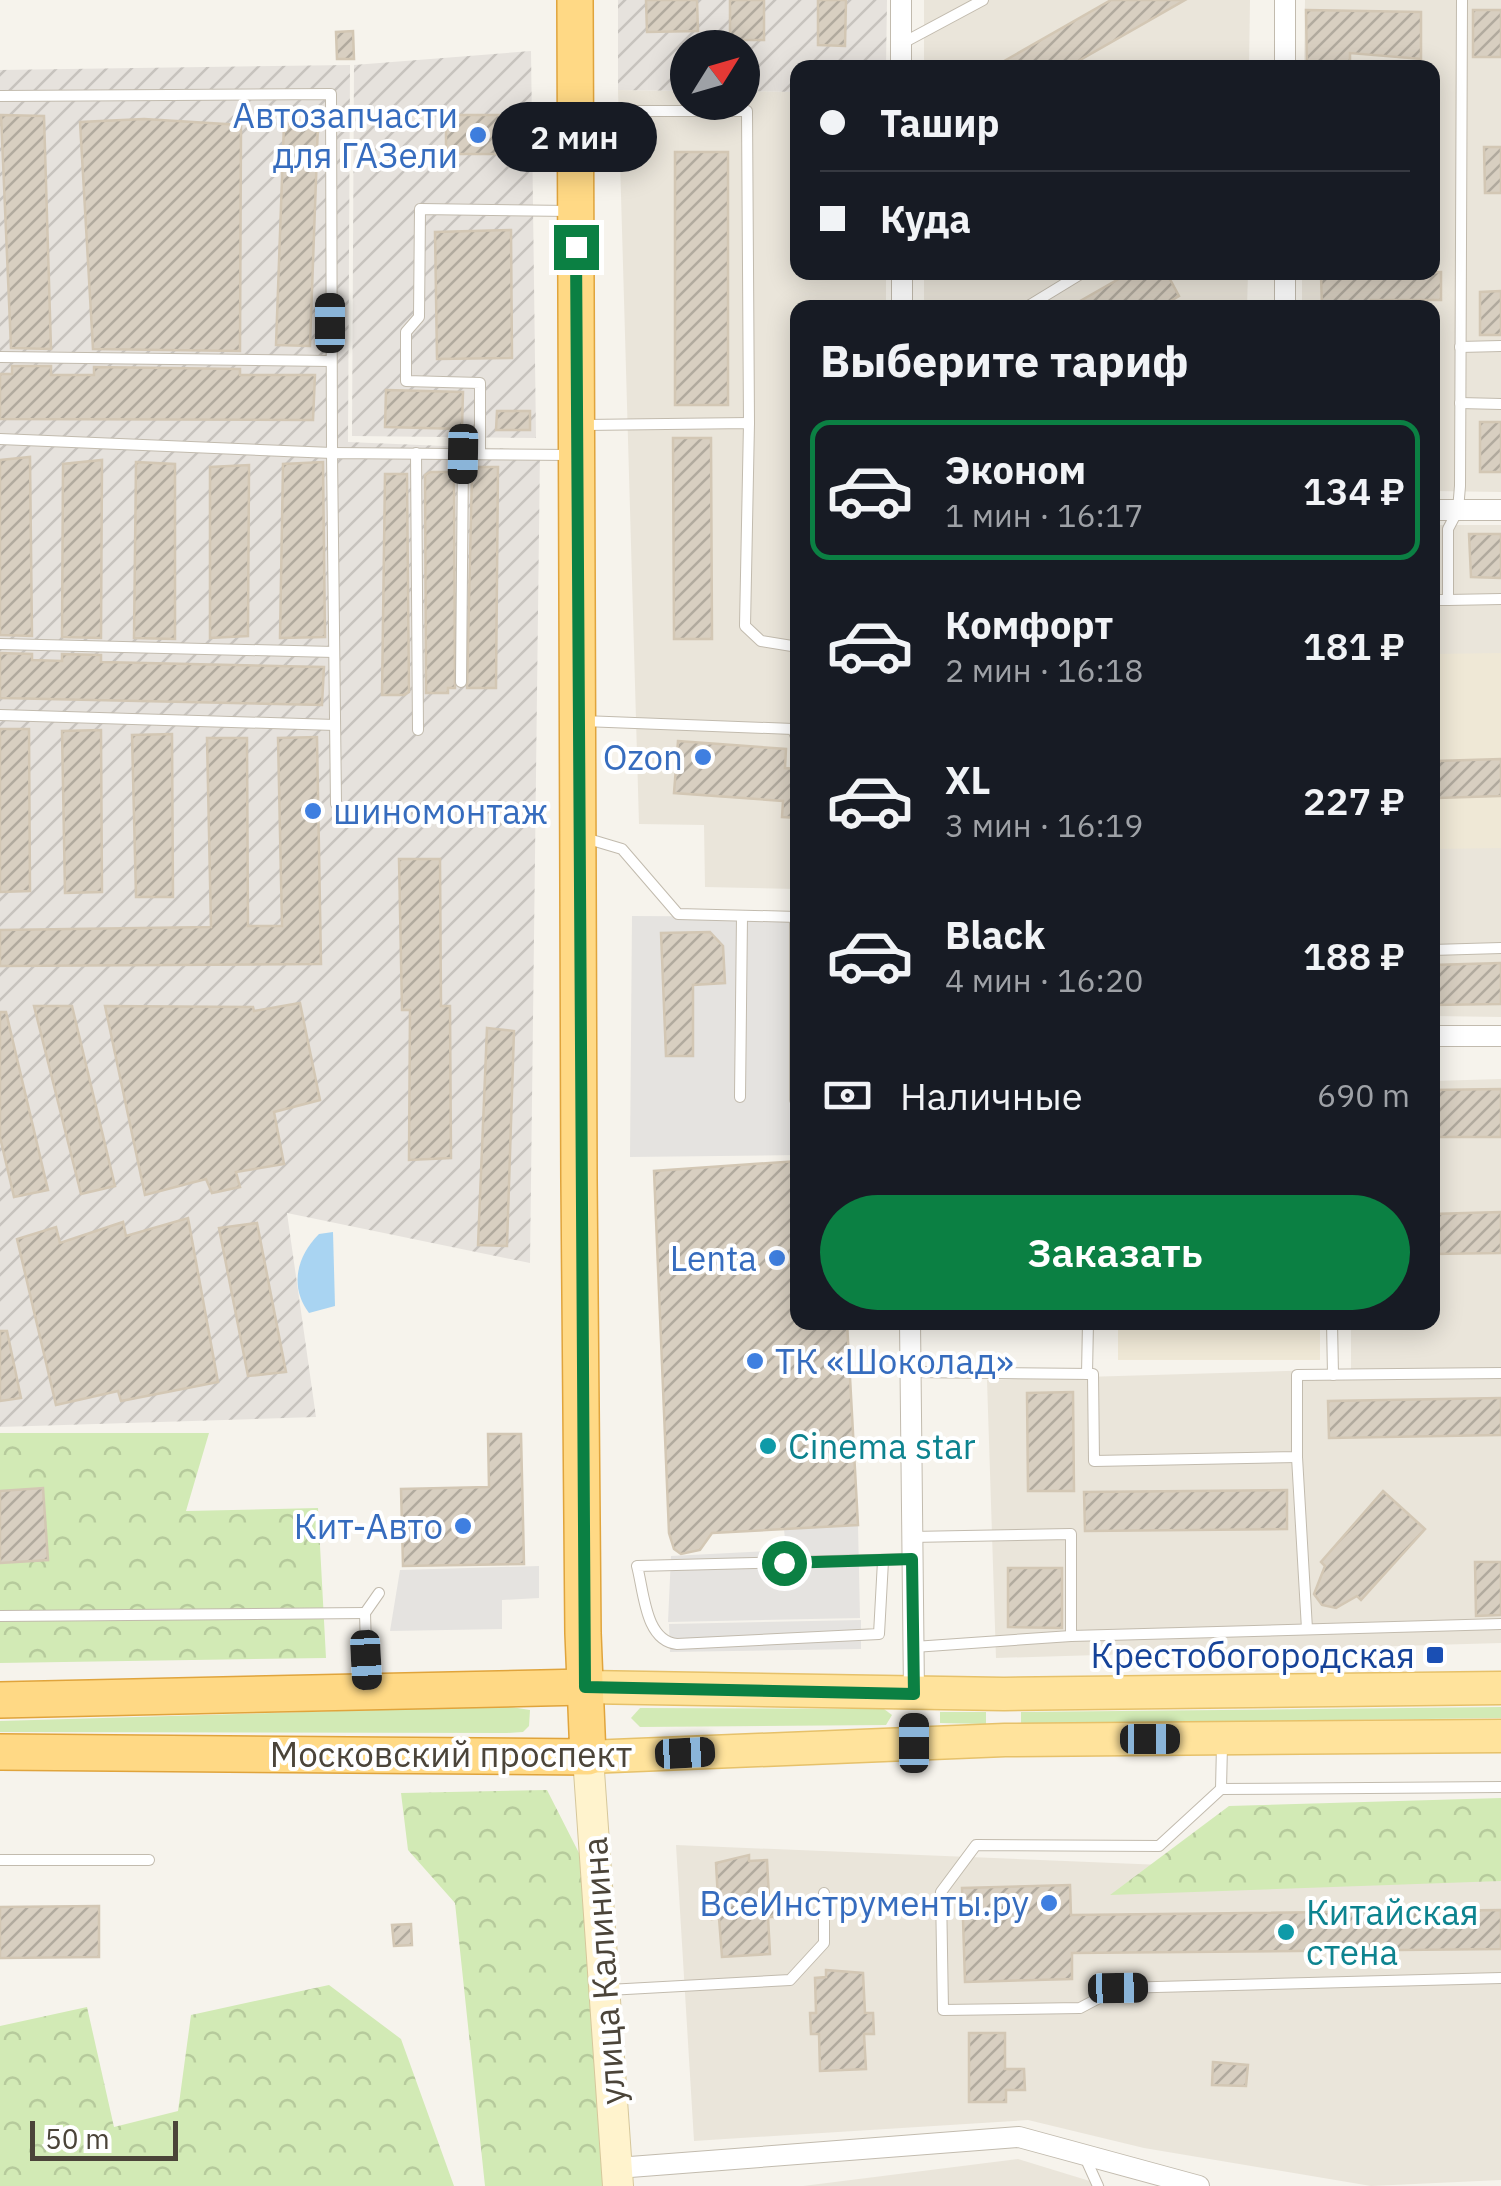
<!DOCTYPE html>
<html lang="ru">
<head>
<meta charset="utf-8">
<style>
  body { margin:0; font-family:"IBM Plex Sans",sans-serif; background:#242831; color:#f1f3f6; height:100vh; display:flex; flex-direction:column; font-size:38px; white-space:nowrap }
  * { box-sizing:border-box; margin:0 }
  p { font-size:32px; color:#9ea1a6 }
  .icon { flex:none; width:55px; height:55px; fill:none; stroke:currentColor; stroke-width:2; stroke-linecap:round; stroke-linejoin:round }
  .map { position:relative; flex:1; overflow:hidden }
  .sheet { position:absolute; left:790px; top:300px; width:650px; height:1030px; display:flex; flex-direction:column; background:#171b24; border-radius:20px; box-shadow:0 5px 25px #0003 }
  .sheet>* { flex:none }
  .guide { position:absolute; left:790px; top:60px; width:650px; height:220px; border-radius:20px; box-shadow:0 5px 25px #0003; display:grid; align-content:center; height:220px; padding:0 30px; background:#171b24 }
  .needle { width:65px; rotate:53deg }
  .fabs { position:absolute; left:670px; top:30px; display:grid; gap:20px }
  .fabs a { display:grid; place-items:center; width:90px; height:90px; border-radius:50%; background:#171b24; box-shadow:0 5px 25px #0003; font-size:50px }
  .scale { position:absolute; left:30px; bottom:25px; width:148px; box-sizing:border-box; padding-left:10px; border:5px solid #4b4439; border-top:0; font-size:28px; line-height:35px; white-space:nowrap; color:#4b4439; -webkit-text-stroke:8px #fff; paint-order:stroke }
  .end { position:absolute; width:45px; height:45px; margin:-22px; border:12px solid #0b8043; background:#fff; box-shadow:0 0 0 5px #fff }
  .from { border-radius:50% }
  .bubble { position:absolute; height:70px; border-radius:35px; background:#171b24; box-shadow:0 5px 25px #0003; font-size:32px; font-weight:600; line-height:70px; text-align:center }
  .car { position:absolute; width:30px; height:60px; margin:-30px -15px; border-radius:12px; box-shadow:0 0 8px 2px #0007; background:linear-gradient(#222 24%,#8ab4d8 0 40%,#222 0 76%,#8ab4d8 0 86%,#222 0) }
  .guide b { display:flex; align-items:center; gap:35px; height:95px; font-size:38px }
  .guide b+b { border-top:2px solid #363941 }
  .guide i { width:25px; height:25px; background:#f1f3f6 }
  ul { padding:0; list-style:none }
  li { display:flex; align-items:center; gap:30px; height:140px; margin:0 20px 15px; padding:0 10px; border:5px solid transparent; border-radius:20px }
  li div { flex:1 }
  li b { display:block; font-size:38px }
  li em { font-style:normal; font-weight:600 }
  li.current { border-color:#0b8043 }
  li>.icon { width:90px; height:90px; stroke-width:1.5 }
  h2 { padding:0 30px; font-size:45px; line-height:120px }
  .pay { display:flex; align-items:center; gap:25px; height:110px; padding:0 30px; font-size:38px }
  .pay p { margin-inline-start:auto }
  .button { display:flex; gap:20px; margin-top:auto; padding:20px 30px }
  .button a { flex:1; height:115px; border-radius:60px; background:#0b8043; color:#fff; font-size:40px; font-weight:600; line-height:115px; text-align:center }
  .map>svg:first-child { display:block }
  .residential { fill:#eae5da }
  .industrial { fill:url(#industrial-furrows) }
  .education { fill:#efe8d6 }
  .grass { fill:#d2eab5 }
  .forest { fill:url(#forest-crowns) }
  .parking { fill:#e5e3e0 }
  .water { fill:#a9d4f2 }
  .building { fill:url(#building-hatch); stroke:#d3c7b4; stroke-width:2.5 }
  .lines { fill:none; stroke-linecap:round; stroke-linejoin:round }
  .service-casing { stroke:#c2bbae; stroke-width:12 }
  .minor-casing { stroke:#c2bbae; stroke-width:22 }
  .secondary-casing { stroke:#d6c79b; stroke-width:32 }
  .primary-casing { stroke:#e6c16a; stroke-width:35 }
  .trunk-casing { stroke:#e0a43c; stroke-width:38 }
  .service { stroke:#fff; stroke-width:10 }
  .minor { stroke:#fff; stroke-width:20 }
  .secondary { stroke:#fff3cd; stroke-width:30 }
  .primary { stroke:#ffe39c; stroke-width:32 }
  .trunk { stroke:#ffd985; stroke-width:35 }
  .route { stroke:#0b8043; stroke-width:12 }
  .shop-dot { fill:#3f7fe0; stroke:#fff; stroke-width:4 }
  .culture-dot { fill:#0f9aa8; stroke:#fff; stroke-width:4 }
  .transit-dot { fill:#1a4fb4; stroke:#fff; stroke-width:4 }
  .labels { text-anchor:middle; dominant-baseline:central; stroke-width:8; stroke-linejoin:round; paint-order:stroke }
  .shop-label { font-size:35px; fill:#366cbe; stroke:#fff; text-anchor:end }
  .culture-label { font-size:35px; fill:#0d838f; stroke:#fff; text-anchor:start }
  .transit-label { font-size:35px; fill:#164399; stroke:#fff; text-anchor:end }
  .street-label { font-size:35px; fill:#4b4439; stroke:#fff }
</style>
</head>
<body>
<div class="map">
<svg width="1501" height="2186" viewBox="0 0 1501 2186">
  <defs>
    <pattern id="industrial-furrows" width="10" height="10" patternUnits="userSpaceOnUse" patternTransform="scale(2.5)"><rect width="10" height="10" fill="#e6e2dd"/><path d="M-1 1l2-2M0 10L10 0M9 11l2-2" fill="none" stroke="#c7c3be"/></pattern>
    <pattern id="forest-crowns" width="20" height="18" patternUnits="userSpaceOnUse" patternTransform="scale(2.5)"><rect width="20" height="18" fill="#d2eab5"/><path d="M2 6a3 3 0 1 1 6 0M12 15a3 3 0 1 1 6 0" fill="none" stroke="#b6ca9c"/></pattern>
    <pattern id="building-hatch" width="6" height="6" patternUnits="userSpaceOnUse" patternTransform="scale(2.5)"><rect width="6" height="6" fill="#d8cfc1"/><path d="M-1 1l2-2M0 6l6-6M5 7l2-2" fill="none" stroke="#b1aa9e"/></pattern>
  </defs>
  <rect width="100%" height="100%" fill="#f6f3ec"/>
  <g class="residential">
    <polygon points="924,0 1250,0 1249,67 924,67"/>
    <polygon points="1305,0 1501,0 1501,492 1433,491 1432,308 1302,308 1302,273 1432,272 1432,68 1304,67"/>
    <polygon points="618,90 687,91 688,102 742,102 743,91 797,92 798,272 886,273 886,307 798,308 797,889 705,887 704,825 639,824"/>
    <polygon points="924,273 1248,273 1247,307 924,307"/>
    <polygon points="1433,525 1501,525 1501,1017 1433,1016"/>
    <polygon points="1501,1079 1501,1643 996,1658 987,1380 1351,1369 1351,1323 1432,1322 1433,1081"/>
    <polygon points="676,1845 1501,1879 1501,2180 1371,2186 1144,2148 1028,2120 694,2141"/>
    <polygon points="1018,2159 1106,2186 803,2186"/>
  </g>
  <g class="industrial">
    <polygon points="618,0 887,0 886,67 798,68 797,92 743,91 742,48 688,48 687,91 618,90"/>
    <polygon points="531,51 536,438 352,436 354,65"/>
    <polygon points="350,65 348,442 540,450 530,1263 287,1213 316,1417 0,1427 0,70"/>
  </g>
  <g class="education">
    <polygon points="1501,653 1501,848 1433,849 1432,654"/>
    <rect x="1118" y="1323" width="202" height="37"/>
  </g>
  <g class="grass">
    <polygon points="504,1706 530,1710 529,1726 523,1732 507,1733 0,1732 0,1721"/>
    <polygon points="1501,1707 1501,1718 1021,1724 1021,1712"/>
    <polygon points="640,1708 884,1709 892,1715 886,1725 640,1727 631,1718"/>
    <polygon points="940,1712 986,1712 986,1724 940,1723"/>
  </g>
  <g class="forest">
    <polygon points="0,1433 209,1433 186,1511 318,1508 326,1658 0,1663"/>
    <polygon points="547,1790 580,1855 605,2186 485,2186 455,1903 408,1850 401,1793"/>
    <polygon points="1501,1798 1501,1881 1110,1895 1229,1806"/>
    <polygon points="329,1985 401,2039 454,2186 0,2186 0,2026 87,2007 114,2127 178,2111 191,2015"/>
  </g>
  <g class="parking">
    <polygon points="632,916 797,917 797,1155 630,1157"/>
    <polygon points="858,1525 860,1618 668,1622 671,1556 786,1550 784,1529"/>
    <polygon points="539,1566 539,1598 502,1600 502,1629 390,1631 400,1570"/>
    <polygon points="861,1620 861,1649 670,1652 669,1624"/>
  </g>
  <path class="water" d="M333 1232 335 1306 309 1313C289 1286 297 1256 319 1234Z"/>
  <g class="building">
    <polygon points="646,0 697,0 698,31 647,32"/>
    <rect x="730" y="0" width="34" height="40"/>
    <polygon points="818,0 846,0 845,46 818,45"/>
    <polygon points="1111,0 1185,0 1066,68 992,68"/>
    <polygon points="1306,10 1421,12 1421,59 1350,53 1350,68 1307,68"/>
    <rect x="1473" y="10" width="28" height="47"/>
    <polygon points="353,31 354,59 337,59 336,32"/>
    <polygon points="1,115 44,116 51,349 11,348"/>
    <rect x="446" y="115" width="64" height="39"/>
    <polygon points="144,119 241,125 240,351 93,349 80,122"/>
    <polygon points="284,123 318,124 310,346 276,345"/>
    <polygon points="1484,147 1501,147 1501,193 1485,193"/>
    <rect x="675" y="152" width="53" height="253"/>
    <polygon points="511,230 512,358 437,359 435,232"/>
    <polygon points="1131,272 1166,272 1179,296 1159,308 1068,308"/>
    <polygon points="1441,272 1441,300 1371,300 1371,308 1322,308 1321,275"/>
    <polygon points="1501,291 1501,335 1480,335 1480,292"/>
    <polygon points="12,366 51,366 51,375 94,375 94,367 240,369 240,375 315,375 313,420 0,419 0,374 12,374"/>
    <polygon points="386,390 463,392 462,429 385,427"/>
    <polygon points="497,411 530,411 530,430 496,430"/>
    <rect x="1480" y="422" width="21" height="50"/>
    <polygon points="673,438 711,438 712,639 674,639"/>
    <polygon points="30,457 32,636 0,635 0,460"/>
    <polygon points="102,460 101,638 62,637 63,464"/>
    <polygon points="136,462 175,464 175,639 134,638"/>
    <polygon points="323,462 325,637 280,638 283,464"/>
    <polygon points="249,465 248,636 210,638 210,467"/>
    <polygon points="477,467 498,467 496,688 467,688 472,472 477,472"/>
    <polygon points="430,472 454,472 455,688 448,688 448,693 426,693 425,475"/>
    <polygon points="385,474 407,474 409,692 404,695 382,695"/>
    <polygon points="1469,534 1501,534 1501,578 1471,577"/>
    <polygon points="0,653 32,654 32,660 62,661 62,654 101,655 101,662 324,667 322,705 0,698"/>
    <polygon points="0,729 29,729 30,891 0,892"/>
    <polygon points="101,730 102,892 65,893 62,731"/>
    <polygon points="172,734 173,897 136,897 132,735"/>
    <polygon points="317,737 321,964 0,966 0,930 211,927 207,738 247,738 248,926 282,926 278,738"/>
    <polygon points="678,741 786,749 785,768 798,769 798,818 782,817 783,801 674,793"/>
    <polygon points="1501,759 1501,796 1438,798 1437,761"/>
    <polygon points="399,859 440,859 441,1006 450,1006 451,1158 409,1160 410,1010 402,1010"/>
    <polygon points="710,932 723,946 725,983 693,985 693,1056 666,1056 661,933"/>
    <polygon points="1501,963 1501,1004 1432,1005 1432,965"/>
    <polygon points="300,1003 320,1100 274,1112 284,1164 236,1172 240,1187 212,1193 206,1179 145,1195 105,1006 253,1007 254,1011"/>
    <polygon points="34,1006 72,1006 115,1186 81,1194"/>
    <polygon points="0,1012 6,1012 48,1190 14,1197 0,1137"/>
    <polygon points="487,1028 514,1031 507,1246 478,1245"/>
    <polygon points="1501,1089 1501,1137 1432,1137 1432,1090"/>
    <polygon points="798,1161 798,1322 847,1322 858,1525 712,1533 700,1550 681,1554 674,1549 669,1533 654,1171"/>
    <polygon points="1501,1212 1501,1253 1432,1254 1432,1214"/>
    <polygon points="188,1218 218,1382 121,1401 118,1391 56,1405 17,1239 56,1227 60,1243 123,1222 126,1236"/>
    <polygon points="257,1223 286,1372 248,1376 219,1228"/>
    <polygon points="0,1331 7,1331 21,1398 0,1401"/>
    <polygon points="1073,1392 1074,1491 1028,1491 1027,1393"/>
    <polygon points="1501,1398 1501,1435 1329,1438 1328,1401"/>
    <polygon points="488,1434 521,1434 524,1564 403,1566 401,1489 489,1487"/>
    <polygon points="43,1488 48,1560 0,1563 0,1491"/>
    <polygon points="1287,1490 1287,1529 1085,1531 1084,1492"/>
    <polygon points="1383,1491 1425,1529 1361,1600 1357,1596 1336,1608 1322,1605 1314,1594 1325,1566 1321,1562"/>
    <polygon points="1475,1562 1501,1562 1501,1615 1476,1616"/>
    <polygon points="1008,1568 1062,1568 1062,1628 1008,1627"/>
    <polygon points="749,1855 749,1861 767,1860 769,1897 775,1897 776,1917 768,1917 770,1954 722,1957 719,1918 712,1919 711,1899 718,1899 716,1863"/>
    <polygon points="1070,1885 1071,1915 1501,1910 1501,1949 1072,1953 1072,1979 965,1982 962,1888"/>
    <polygon points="99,1906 99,1957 0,1958 0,1907"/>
    <polygon points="411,1924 412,1945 394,1946 392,1925"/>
    <polygon points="826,1970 863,1973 865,2013 873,2013 874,2034 864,2034 866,2069 820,2071 819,2034 811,2034 810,2013 816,2013 815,1978 826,1977"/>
    <polygon points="969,2033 1005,2033 1005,2069 1024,2069 1025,2090 1006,2090 1006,2102 969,2102"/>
    <polygon points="1213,2062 1248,2065 1246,2086 1212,2085"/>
  </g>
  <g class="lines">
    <defs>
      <g id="service">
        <polyline points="1462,0 1460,486 1458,510 1448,529 1448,600 1501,599"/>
        <polyline points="901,44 983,0"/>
        <polyline points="0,96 331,94 332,453 0,439"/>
        <polyline points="582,111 747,111 749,423"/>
        <polyline points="1025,308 1084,272"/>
        <polyline points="1460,347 1501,346"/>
        <polyline points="0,357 330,361"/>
        <polyline points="1460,403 1501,404"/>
        <polyline points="584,425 749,423 745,626 761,641 798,647"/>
        <polyline points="416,453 418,730"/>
        <polyline points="480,454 480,383 406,381 406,332 419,317 420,209 570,211"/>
        <polyline points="1432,600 1448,600"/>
        <polyline points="0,644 334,652"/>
        <polyline points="461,682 463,454"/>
        <polyline points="0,715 335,725"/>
        <polyline points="583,721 793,729 798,742"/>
        <polyline points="336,804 332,453 571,455"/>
        <polyline points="585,838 622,849 678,914 798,917"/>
        <polyline points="1432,950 1501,948"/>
        <polyline points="740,1097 742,916"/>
        <polyline points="795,1100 795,917"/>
        <polyline points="1332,1322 1333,1375"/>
        <polyline points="912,1372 1093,1374 1094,1461 1297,1457 1297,1375 1501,1373"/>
        <polyline points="1087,1374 1088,1322"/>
        <polyline points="1297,1457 1307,1629"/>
        <polyline points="911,1537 1071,1534 1071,1636"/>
        <path d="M883 1561 879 1634 677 1644C645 1641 644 1592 637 1566L912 1559"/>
        <polyline points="0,1616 365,1613"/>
        <polyline points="914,1647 1071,1636 1501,1624"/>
        <polyline points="367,1684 365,1613 379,1593"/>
        <polyline points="1222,1745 1221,1789 1501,1787"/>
        <polyline points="1221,1789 1159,1846 976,1845 941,1892 943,2010 1080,2008 1118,1988 1501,1978"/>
        <polyline points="0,1860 149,1860"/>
        <polyline points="608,1990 790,1980 824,1943 824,1893"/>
        <polyline points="1084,2155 1098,2186"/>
      </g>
      <g id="minor">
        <polyline points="901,0 901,68"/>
        <polyline points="1285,0 1285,68"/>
        <polyline points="902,272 902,308"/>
        <polyline points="1285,272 1285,308"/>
        <polyline points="1432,510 1501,510"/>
        <polyline points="1432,1036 1501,1036"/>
        <polyline points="910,1322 914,1693"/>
        <polyline points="617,2168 1019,2137 1199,2186"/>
      </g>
      <polyline id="secondary" points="588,1757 618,2186"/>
      <g id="primary">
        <polyline points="585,1687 1004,1694 1501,1688"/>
        <polyline points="588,1757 1005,1740 1501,1736"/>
      </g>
      <g id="trunk">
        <polyline points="0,1700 585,1687"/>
        <polyline points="0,1752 588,1757 583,1633 579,1180 575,0"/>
      </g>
    </defs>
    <use href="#service" class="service-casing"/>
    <use href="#minor" class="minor-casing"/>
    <use href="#secondary" class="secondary-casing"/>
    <use href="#primary" class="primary-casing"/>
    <use href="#trunk" class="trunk-casing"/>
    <use href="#service" class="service"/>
    <use href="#minor" class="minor"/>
    <use href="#secondary" class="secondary"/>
    <use href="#primary" class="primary"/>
    <use href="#trunk" class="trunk"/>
  </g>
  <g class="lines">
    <polyline class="route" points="576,247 585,1687 914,1694 912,1559 784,1563"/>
  </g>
  <g class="shop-dot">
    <circle cx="478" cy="135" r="10"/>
    <circle cx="703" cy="757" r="10"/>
    <circle cx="313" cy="811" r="10"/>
    <circle cx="777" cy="1258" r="10"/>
    <circle cx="755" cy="1361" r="10"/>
    <circle cx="463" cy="1526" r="10"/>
    <circle cx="1049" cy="1903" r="10"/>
  </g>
  <g class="culture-dot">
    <circle cx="768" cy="1446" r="10"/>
    <circle cx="1286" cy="1932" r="10"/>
  </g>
  <rect class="transit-dot" x="1425" y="1645" width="20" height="20" rx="5"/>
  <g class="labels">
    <g class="shop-label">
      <text x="458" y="115">Автозапчасти<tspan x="458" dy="40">для ГАЗели</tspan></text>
      <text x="683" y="757">Ozon</text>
      <text x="333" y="811" text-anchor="start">шиномонтаж</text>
      <text x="757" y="1258">Lenta</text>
      <text x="775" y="1361" text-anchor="start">ТК «Шоколад»</text>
      <text x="443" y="1526">Кит-Авто</text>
      <text x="1029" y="1903">ВсеИнструменты.ру</text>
    </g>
    <g class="culture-label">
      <text x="788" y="1446">Cinema star</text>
      <text x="1306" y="1912">Китайская<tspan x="1306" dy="40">стена</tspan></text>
    </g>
    <g class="transit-label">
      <text x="1415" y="1655">Крестобогородская</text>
    </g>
    <g class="street-label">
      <text x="451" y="1754">Московский проспект</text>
      <text transform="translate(603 1971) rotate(-94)">улица Калинина</text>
    </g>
  </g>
</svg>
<div class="fabs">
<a><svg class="needle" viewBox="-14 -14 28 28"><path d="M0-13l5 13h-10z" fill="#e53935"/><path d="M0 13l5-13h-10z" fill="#9ea1a6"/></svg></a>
</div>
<div class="scale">50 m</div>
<i class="end from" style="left:784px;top:1563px"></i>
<i class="end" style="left:576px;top:247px"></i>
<div class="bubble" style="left:492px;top:102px;width:165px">2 мин</div>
<i class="car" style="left:330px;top:323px;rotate:0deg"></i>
<i class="car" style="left:463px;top:454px;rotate:181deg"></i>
<i class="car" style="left:366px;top:1660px;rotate:177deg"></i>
<i class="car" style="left:1150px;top:1739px;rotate:90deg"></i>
<i class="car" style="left:914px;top:1743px;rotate:0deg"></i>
<i class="car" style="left:685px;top:1753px;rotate:87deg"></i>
<i class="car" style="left:1118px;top:1988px;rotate:89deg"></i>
<div class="guide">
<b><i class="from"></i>Ташир</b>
<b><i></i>Куда</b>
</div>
<section class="sheet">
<h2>Выберите тариф</h2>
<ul>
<li class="current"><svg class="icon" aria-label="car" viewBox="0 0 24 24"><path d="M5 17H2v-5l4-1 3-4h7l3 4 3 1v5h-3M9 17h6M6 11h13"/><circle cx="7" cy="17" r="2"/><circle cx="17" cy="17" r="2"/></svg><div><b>Эконом</b><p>1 мин · 16:17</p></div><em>134 ₽</em></li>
<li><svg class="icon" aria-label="car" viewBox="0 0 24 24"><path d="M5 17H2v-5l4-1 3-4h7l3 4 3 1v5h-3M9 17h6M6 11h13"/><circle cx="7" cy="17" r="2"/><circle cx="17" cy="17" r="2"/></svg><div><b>Комфорт</b><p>2 мин · 16:18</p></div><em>181 ₽</em></li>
<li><svg class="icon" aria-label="car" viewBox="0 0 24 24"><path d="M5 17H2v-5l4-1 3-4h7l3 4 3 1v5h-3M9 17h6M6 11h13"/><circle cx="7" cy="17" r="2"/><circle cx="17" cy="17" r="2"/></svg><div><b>XL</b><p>3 мин · 16:19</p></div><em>227 ₽</em></li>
<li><svg class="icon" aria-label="car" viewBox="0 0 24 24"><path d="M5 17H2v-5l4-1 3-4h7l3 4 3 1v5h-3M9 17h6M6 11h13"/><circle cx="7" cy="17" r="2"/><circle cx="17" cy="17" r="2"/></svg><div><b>Black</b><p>4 мин · 16:20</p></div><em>188 ₽</em></li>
</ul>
<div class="pay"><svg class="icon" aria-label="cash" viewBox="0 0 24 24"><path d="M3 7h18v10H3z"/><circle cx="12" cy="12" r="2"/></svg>Наличные<p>690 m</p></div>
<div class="button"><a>Заказать</a></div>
</section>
</div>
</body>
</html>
